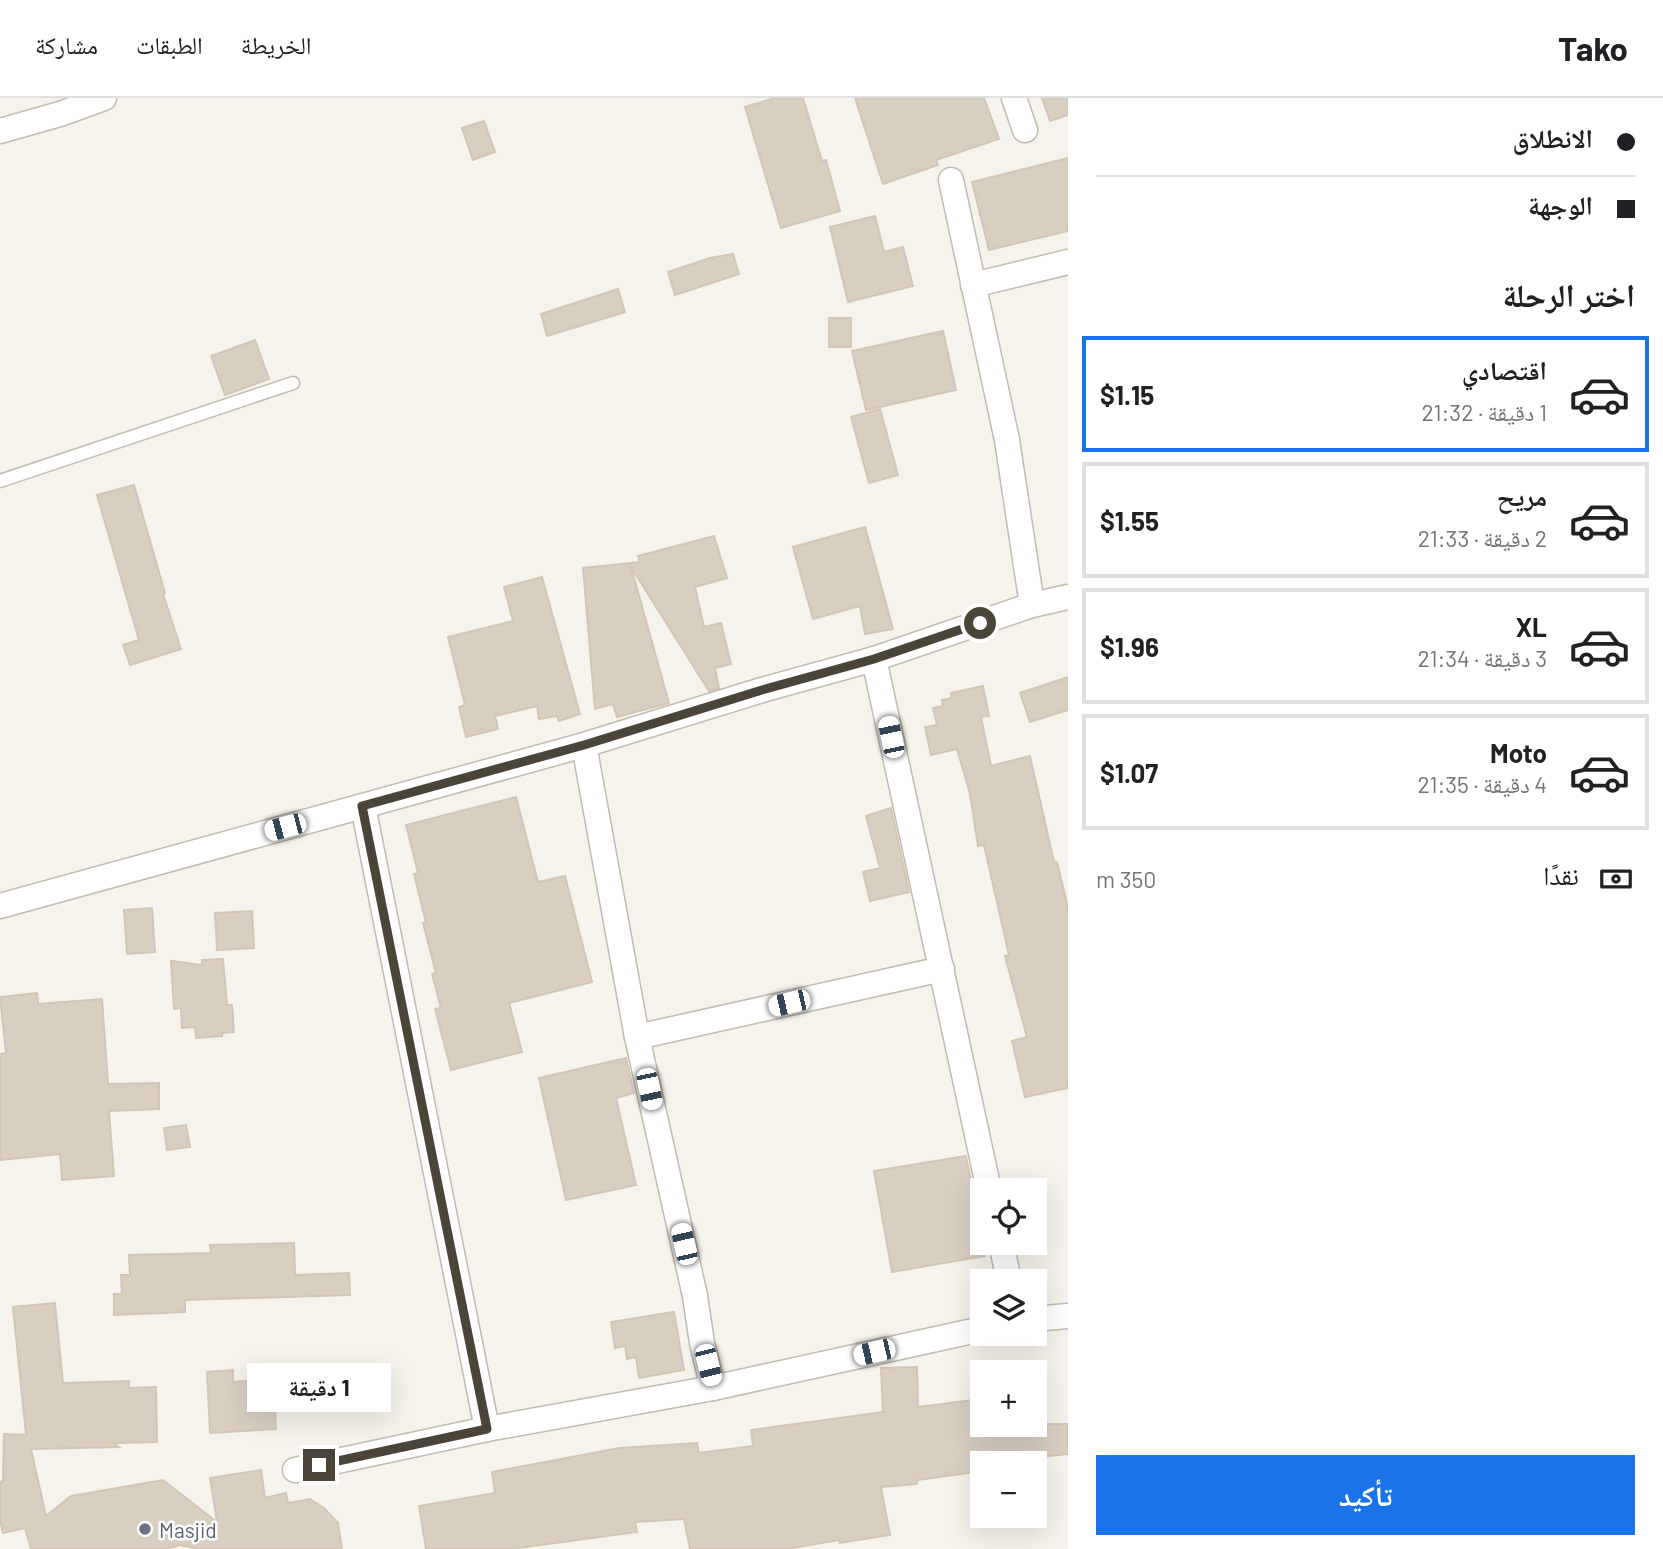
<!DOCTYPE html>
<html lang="ar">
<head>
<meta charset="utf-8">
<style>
  body { margin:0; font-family:Barlow,"Noto Naskh Arabic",sans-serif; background:#f2f2f2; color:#202124; direction:rtl; height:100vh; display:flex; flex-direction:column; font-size:26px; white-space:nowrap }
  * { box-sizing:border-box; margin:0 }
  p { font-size:23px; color:#757577 }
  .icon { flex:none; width:38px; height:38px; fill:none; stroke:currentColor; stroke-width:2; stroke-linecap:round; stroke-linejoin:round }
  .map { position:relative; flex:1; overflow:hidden; direction:ltr }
  .panel { display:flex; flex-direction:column; background:#fff; width:595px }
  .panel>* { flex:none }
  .hud { display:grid; align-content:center; height:154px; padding:0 28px; background:#fff }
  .tools { position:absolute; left:970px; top:1080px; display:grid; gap:14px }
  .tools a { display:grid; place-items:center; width:77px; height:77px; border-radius:0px; background:#fff; box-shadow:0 7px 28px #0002; font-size:35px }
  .end { position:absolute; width:32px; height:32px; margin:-16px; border:9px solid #4b4439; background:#fff; box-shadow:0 0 0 4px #fff }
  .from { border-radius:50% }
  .bubble { position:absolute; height:49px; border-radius:0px; background:#fff; box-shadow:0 7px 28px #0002; font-size:23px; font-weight:700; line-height:49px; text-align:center; direction:rtl }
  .car { position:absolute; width:21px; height:42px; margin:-21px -10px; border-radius:9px; box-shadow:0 0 5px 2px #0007; background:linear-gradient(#fff 24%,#345 0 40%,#fff 0 76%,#345 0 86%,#fff 0) }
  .hud b { display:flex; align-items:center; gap:24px; height:66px; font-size:26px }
  .hud b+b { border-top:2px solid #e0e0e0 }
  .hud i { width:18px; height:18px; background:#202124 }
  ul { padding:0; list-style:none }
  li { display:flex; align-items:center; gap:21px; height:116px; margin:0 14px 10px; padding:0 14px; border:4px solid #e0e0e0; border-radius:0px }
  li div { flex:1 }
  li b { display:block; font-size:26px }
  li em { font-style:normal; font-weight:700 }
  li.active { border-color:#1a73e8 }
  li>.icon { width:63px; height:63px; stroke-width:1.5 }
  h2 { padding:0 28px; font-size:32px; line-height:84px }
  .pay { display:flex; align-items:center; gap:18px; height:77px; padding:0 28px; font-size:26px }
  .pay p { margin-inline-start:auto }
  .action { display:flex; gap:14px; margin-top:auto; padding:14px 28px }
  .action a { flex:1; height:80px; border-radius:0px; background:#1a73e8; color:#fff; font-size:28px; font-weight:700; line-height:80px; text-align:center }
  header { display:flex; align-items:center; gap:42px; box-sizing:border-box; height:98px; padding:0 35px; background:#fff; border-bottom:2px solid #e0e0e0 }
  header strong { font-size:33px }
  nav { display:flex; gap:38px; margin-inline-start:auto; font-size:24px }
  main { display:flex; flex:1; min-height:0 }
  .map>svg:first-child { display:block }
  .building { fill:#d8cfc1; stroke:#d3c7b4; stroke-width:2 }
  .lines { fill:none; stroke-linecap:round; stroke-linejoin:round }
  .lane-casing { stroke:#c2bbae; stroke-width:15 }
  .street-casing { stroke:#c2bbae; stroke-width:27 }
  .lane { stroke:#fff; stroke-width:12 }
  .street { stroke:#fff; stroke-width:24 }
  .route { stroke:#4b4439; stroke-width:9 }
  .worship-dot { fill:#6b7280; stroke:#fff; stroke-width:2.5 }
  .labels { text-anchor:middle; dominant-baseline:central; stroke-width:5; stroke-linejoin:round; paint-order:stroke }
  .worship-label { font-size:21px; fill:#5b616d; stroke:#fff; text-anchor:start }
</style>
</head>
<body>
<header>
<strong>Tako</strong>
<nav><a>الخريطة</a><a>الطبقات</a><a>مشاركة</a></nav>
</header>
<main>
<section class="panel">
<div class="hud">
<b><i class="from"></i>الانطلاق</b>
<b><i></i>الوجهة</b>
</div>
<h2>اختر الرحلة</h2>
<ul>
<li class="active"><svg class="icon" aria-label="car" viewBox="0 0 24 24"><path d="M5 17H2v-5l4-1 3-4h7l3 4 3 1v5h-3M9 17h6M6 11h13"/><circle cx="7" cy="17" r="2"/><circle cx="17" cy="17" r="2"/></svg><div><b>اقتصادي</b><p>1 دقيقة · 21:32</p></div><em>$1.15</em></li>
<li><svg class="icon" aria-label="car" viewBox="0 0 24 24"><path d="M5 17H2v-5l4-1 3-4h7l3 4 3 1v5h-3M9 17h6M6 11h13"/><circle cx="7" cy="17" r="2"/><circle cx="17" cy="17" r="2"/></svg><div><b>مريح</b><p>2 دقيقة · 21:33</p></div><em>$1.55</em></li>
<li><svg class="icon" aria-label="car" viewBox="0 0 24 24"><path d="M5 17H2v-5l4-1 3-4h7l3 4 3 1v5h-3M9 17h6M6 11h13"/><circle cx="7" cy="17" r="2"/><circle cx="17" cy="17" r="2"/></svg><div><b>XL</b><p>3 دقيقة · 21:34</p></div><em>$1.96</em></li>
<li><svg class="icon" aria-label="car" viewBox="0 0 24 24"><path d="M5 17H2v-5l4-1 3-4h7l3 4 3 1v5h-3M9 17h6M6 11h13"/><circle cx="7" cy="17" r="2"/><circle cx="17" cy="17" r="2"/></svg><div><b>Moto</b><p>4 دقيقة · 21:35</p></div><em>$1.07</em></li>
</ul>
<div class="pay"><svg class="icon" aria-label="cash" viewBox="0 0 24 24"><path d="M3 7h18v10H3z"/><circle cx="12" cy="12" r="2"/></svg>نقدًا<p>350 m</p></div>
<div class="action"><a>تأكيد</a></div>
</section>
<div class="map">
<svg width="1068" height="1451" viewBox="0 0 1068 1451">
  <rect width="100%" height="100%" fill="#f6f3ec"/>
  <g class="building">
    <polygon points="775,0 803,0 822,63 826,62 840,113 781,130 745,9"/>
    <polygon points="855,0 984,0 999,41 936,62 938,67 883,86"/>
    <polygon points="1042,0 1068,0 1068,17 1050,23"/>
    <polygon points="484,23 495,54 473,62 462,30"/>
    <polygon points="1068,60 1068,133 989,152 972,84"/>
    <polygon points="875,118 884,154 903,149 913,188 848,204 830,129"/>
    <polygon points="733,156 739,176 675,197 668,174 710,160"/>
    <polygon points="618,191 625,214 547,238 541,216"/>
    <rect x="829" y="220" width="22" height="29"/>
    <polygon points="943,233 956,292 866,312 852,253"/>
    <polygon points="255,242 269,281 225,297 211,258"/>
    <polygon points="880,311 898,377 869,385 851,319"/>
    <polygon points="134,387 165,495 163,496 181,551 130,567 123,547 139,542 97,397"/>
    <polygon points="865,429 893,531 865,536 860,508 813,521 793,449"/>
    <polygon points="714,438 727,480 695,489 704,529 721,525 731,566 715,570 719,590 709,593 631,469 669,605 617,619 613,606 595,611 583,470 640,464 638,458"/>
    <polygon points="542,479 580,616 559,623 557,618 539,621 537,608 495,618 498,631 466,639 459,609 465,607 448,539 513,523 504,489"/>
    <polygon points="1068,579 1068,612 1030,624 1020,595"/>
    <polygon points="983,588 989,618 981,619 991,668 1030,658 1054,764 1057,764 1068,810 1068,990 1025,999 1012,943 1027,939 1005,858 1009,857 984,747 978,748 970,696 957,651 931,657 925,629 937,627 933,610 943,608 942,602 952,600 951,595"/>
    <polygon points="516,699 538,784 565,778 592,884 509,905 522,954 451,972 435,911 441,910 432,876 436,875 423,825 426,825 414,776 418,775 406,727"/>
    <polygon points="891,710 909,794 870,803 863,774 880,770 866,718"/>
    <polygon points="152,810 155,854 127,856 124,812"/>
    <polygon points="252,813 254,850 217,852 215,815"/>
    <polygon points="223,861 227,907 232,907 234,934 222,935 222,938 196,940 195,929 182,930 181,910 174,911 171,863 202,867 202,862"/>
    <polygon points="37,895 38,906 102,901 108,986 159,985 159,1011 109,1013 114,1078 62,1082 60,1056 0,1062 0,956 6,955 0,899"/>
    <polygon points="626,960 634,995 616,1000 636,1087 566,1102 539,980"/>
    <polygon points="186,1027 190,1049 167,1052 164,1030"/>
    <polygon points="966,1058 985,1158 892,1174 874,1073"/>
    <polygon points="294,1145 295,1177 349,1175 350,1197 185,1202 185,1214 114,1217 114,1196 122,1196 121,1177 130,1177 129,1157 211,1155 210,1147"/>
    <polygon points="55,1205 63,1285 129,1283 129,1290 156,1289 157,1344 114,1345 119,1349 31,1351 46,1418 71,1398 163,1382 217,1424 210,1380 261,1372 265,1400 286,1395 288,1405 310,1401 324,1410 338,1425 342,1451 199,1451 180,1447 167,1451 31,1451 25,1430 3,1435 0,1422 0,1384 3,1383 4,1336 26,1337 13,1209"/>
    <polygon points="674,1214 684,1272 639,1280 636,1259 627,1261 625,1248 615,1250 611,1224"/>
    <polygon points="917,1269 918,1309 982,1301 982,1326 1068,1326 1068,1356 982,1365 982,1367 976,1368 977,1374 917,1382 917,1386 881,1389 890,1437 840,1445 839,1442 787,1451 690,1451 684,1421 635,1424 637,1434 511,1451 426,1451 419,1408 495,1395 492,1374 619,1350 697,1345 699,1355 753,1348 751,1332 883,1314 881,1270"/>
    <polygon points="233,1272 233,1284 273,1281 276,1331 210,1335 207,1274"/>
  </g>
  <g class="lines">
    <defs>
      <polyline id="lane" points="0,383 293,285"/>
      <g id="street">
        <polyline points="1014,0 1025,32"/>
        <polyline points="0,33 60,16 104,0"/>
        <polyline points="951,82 1007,342 1032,507"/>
        <polyline points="973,187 1068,164"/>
        <polyline points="874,561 989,1092"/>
        <polyline points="584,647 637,939 695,1198 702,1245 713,1290 982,1231"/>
        <polyline points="363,708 487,1331"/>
        <polyline points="0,808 584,647 762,592 874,561 1032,507 1068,499"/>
        <polyline points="637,939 942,871"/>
        <polyline points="1001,1144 1009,1183"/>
        <polyline points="1034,1221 1068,1218"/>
        <polyline points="295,1372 487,1331 713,1290"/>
      </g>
    </defs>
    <use href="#lane" class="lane-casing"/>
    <use href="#street" class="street-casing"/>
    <use href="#lane" class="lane"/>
    <use href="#street" class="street"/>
  </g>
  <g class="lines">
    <polyline class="route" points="319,1367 487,1331 362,708 584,647 762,592 874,561 980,525"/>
  </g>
  <circle class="worship-dot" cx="145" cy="1431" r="7"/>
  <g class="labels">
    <g class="worship-label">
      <text x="159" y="1431">Masjid</text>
    </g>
  </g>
</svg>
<div class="tools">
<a><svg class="icon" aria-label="locate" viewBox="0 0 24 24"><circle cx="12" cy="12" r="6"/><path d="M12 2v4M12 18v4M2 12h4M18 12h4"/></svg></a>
<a><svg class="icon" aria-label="layers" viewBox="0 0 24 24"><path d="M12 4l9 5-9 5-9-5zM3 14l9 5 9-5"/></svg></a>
<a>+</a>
<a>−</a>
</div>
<i class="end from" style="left:980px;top:525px"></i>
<i class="end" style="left:319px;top:1367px"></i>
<div class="bubble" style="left:247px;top:1265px;width:144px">1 دقيقة</div>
<i class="car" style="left:891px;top:639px;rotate:348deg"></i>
<i class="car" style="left:285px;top:729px;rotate:255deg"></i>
<i class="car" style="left:789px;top:905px;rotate:257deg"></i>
<i class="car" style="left:649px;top:991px;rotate:168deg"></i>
<i class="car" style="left:684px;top:1146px;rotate:347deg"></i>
<i class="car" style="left:874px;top:1254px;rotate:257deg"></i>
<i class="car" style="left:708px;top:1267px;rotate:166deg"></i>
</div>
</main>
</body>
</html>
